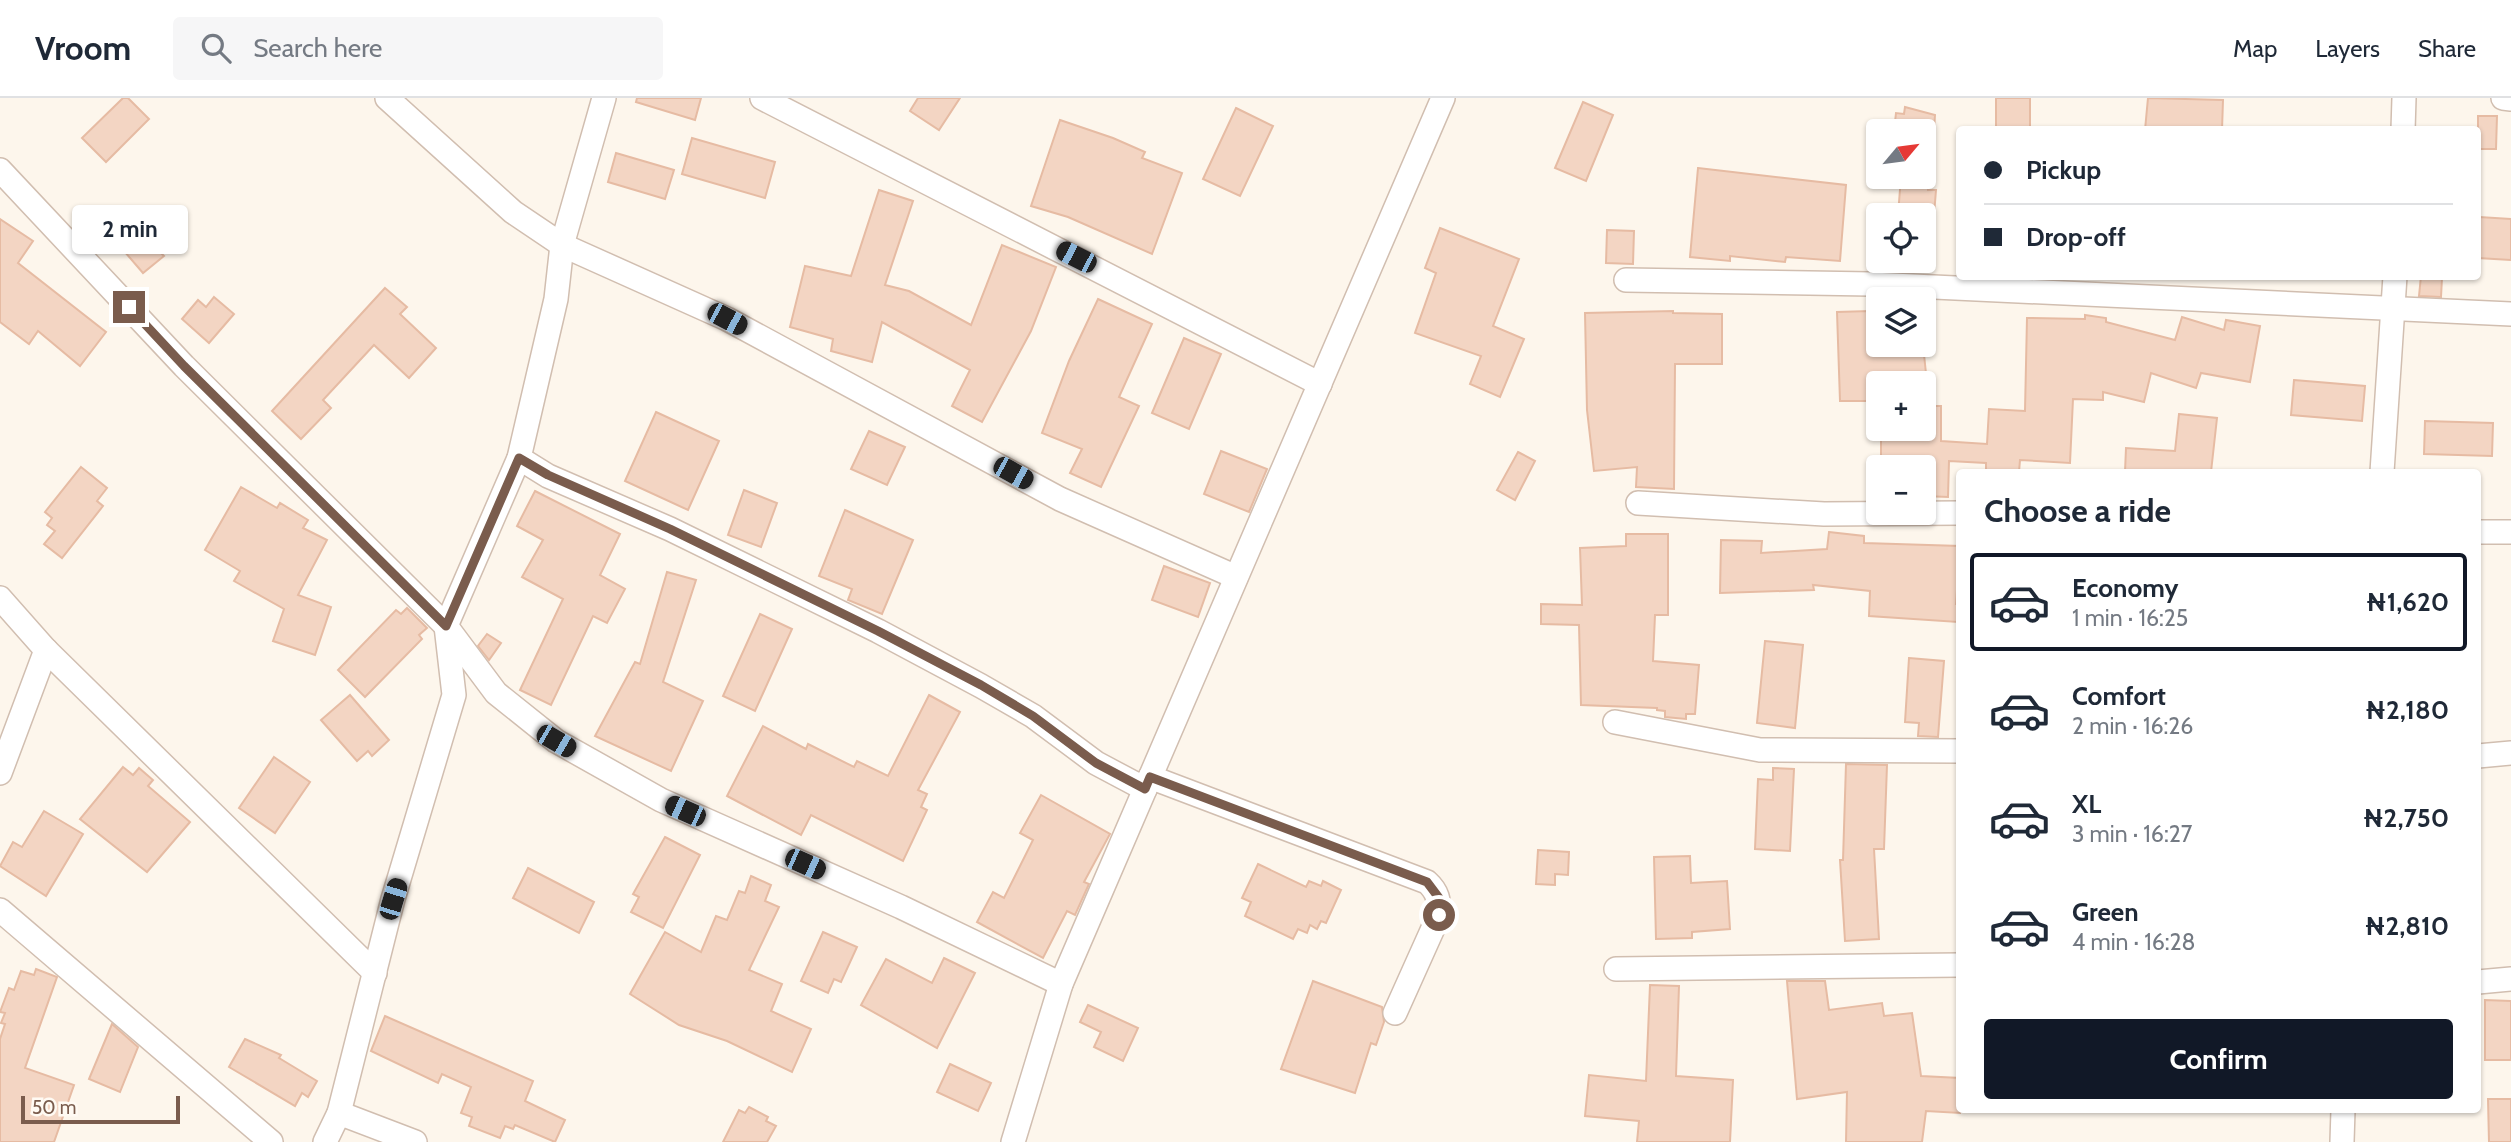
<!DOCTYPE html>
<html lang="en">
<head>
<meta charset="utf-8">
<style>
  body { margin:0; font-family:Cabin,sans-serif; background:#f6f6f7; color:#1f2937; height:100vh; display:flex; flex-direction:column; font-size:26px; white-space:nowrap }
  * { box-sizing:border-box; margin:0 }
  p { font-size:23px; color:#747a83 }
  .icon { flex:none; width:38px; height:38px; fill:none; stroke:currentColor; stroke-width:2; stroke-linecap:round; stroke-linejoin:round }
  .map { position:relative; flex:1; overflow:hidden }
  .sheet { position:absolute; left:1956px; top:371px; width:525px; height:644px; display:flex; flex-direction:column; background:#fff; border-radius:7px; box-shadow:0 2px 5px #0004 }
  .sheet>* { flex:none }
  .top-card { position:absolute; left:1956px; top:28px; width:525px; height:154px; border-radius:7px; box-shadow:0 2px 5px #0004; display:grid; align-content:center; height:154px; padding:0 28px; background:#fff }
  .needle { width:46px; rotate:61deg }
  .fabs { position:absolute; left:1866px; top:21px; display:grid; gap:14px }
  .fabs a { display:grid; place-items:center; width:70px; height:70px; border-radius:7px; background:#fff; box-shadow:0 2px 5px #0004; font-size:35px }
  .scale { position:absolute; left:21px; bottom:18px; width:159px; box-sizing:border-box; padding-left:7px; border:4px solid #7a5c4d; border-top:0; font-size:19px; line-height:24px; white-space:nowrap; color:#7a5c4d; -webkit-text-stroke:5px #fffaf3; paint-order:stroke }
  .end { position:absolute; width:32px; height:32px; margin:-16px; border:9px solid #7a5c4d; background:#fff; box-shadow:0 0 0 4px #fff }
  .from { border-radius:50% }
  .bubble { position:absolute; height:49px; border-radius:7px; background:#fff; box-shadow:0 2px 5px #0004; font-size:23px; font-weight:800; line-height:49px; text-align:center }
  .car { position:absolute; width:21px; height:42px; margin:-21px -10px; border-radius:9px; box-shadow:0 0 5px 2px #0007; background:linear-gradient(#222 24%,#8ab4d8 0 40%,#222 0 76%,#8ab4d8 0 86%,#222 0) }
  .top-card b { display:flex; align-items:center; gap:24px; height:66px; font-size:26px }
  .top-card b+b { border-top:2px solid #e0e1e3 }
  .top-card i { width:18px; height:18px; background:#1f2937 }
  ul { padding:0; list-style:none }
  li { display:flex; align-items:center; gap:21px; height:98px; margin:0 14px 10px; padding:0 14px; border:4px solid transparent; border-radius:7px }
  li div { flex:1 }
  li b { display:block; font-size:26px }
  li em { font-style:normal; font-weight:800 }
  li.current { border-color:#111827 }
  li>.icon { width:63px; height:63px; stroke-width:1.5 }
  h2 { padding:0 28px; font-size:32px; line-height:84px }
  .primary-button { display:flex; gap:14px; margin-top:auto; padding:14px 28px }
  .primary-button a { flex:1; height:80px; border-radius:7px; background:#111827; color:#fff; font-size:28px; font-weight:800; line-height:80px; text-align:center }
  header { display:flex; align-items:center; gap:42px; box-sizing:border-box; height:98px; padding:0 35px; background:#fff; border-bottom:2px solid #e0e1e3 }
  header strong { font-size:33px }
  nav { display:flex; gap:38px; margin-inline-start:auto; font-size:24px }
  .search { width:490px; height:63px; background:#f6f6f7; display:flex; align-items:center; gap:18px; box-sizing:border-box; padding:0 24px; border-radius:7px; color:#747a83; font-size:26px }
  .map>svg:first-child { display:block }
  .building { fill:#f3d5c3; stroke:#e6bba3; stroke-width:2 }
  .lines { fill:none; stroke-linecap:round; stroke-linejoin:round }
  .minor-casing { stroke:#d1beb0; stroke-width:26 }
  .minor { stroke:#fff; stroke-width:23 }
  .route { stroke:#7a5c4d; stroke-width:9 }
</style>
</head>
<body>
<header>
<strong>Vroom</strong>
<div class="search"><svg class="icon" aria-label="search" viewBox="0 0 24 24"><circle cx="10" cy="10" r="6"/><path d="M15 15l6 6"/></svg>Search here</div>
<nav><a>Map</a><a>Layers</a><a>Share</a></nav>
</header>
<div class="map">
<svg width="2511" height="1044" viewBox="0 0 2511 1044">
  <rect width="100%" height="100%" fill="#fdf6ec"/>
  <g class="building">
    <polygon points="123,0 128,0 149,21 106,64 82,40"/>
    <polygon points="637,0 701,0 695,22 636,4"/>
    <polygon points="918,0 960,0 939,32 910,13"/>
    <rect x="1996" y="0" width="34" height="32"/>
    <polygon points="2148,0 2223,2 2222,32 2145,32"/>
    <polygon points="1583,4 1613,17 1586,83 1555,70"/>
    <polygon points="1905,9 1935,17 1934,33 1894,33 1896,15 1904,16"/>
    <polygon points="1236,10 1273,28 1240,98 1203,81"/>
    <polygon points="2478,18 2497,18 2496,51 2478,51"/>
    <polygon points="1060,22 1113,40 1145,54 1142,60 1182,75 1152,156 1068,119 1031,108"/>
    <polygon points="692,40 775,64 765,100 682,76"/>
    <polygon points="616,55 674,72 665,101 608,84"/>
    <polygon points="1698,70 1846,87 1840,163 1786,159 1785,164 1730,158 1730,163 1690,159"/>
    <polygon points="1901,79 1929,79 1928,92 1936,92 1934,117 1898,117"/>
    <polygon points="879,92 913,103 885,187 909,193 971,227 1002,147 1056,169 1031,233 982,324 952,308 970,272 882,224 872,264 831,253 833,241 790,229 805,168 851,178"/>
    <polygon points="115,110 164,158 143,175 112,139 98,154 86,143"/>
    <polygon points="2479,119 2511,121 2511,162 2478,160"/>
    <polygon points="0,121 33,143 18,165 106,234 80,268 38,233 29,246 0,224"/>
    <polygon points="1440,130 1519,161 1493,228 1524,241 1500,299 1470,286 1481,258 1415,235 1436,175 1425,170"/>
    <polygon points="1607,132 1634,133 1633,166 1606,165"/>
    <polygon points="2421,178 2442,180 2441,199 2419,198"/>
    <polygon points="385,190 407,209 400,216 436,250 409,280 374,247 323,302 331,310 301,341 272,313"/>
    <polygon points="214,199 234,216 209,245 182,221 198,202 206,209"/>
    <polygon points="1098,201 1152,226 1119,299 1139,308 1101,389 1070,375 1082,351 1042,335 1069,263"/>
    <polygon points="1673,213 1673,215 1722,216 1722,266 1675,266 1674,391 1636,389 1637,369 1594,373 1587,312 1585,215"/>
    <polygon points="1870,213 1871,247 1923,247 1927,285 1873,285 1873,292 1867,291 1868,303 1840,303 1837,214"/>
    <polygon points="2085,217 2106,220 2106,224 2175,242 2182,219 2224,232 2226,222 2260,228 2250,284 2201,275 2196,290 2151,275 2144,304 2103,294 2103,302 2073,301 2070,365 2020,362 2019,374 1986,374 1986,365 1949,363 1948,399 1923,398 1923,369 1893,369 1893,364 1881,364 1881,331 1923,331 1923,308 1941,308 1941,343 1987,346 1989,311 2025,313 2027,220 2085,221"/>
    <polygon points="1184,240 1221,256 1189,331 1152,315"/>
    <polygon points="2294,282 2365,288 2362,323 2291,317"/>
    <polygon points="656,314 719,343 688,412 625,383"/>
    <polygon points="2179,316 2217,320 2211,374 2125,374 2126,350 2175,353"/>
    <polygon points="2425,323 2493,325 2492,358 2424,356"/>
    <polygon points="869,333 905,349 887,387 851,371"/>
    <polygon points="1221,353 1267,371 1249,414 1204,396"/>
    <polygon points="1518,354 1535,363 1515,402 1497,392"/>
    <polygon points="81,369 107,390 97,403 103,408 62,460 44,446 55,433 47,427 52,420 45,414"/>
    <polygon points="241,389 277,410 280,405 308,422 303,430 327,442 298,497 331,509 315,557 273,543 284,511 234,483 240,473 205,452"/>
    <polygon points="744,392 777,405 761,449 728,437"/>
    <polygon points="535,393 620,436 600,477 625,491 607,525 593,518 551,607 520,592 563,501 522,479 543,442 517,428"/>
    <polygon points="845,412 913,442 882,516 848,502 852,491 819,478"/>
    <polygon points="1829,434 1864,438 1864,445 1960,448 1956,506 1960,506 1958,524 1869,518 1870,493 1813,487 1814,492 1720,495 1721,442 1762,443 1761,455 1827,451"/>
    <polygon points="1626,436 1668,436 1668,517 1655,517 1653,563 1699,567 1695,616 1686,616 1686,621 1665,619 1665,613 1657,612 1657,610 1581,607 1579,527 1541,526 1541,506 1582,507 1580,450 1626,448"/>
    <polygon points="1164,468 1210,485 1198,519 1152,502"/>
    <polygon points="667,474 696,482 663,584 703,603 671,673 595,638 635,564 640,566"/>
    <polygon points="407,510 427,530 419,537 422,541 365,599 338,572 396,512 401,516"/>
    <polygon points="760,516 792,531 755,613 723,598"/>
    <polygon points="487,536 501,545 489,562 478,548"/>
    <polygon points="1765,543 1803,547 1795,630 1757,625"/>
    <polygon points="1909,560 1944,563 1938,639 1918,638 1919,625 1905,624"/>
    <polygon points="350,597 389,642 372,658 368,653 357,663 321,622"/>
    <polygon points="929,597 960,614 918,692 927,696 921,709 927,712 903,763 811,717 801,737 727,698 763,628 806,651 808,646 854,669 857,663 888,678"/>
    <polygon points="274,659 310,684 275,735 239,710"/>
    <polygon points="1846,666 1887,667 1884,751 1874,751 1879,841 1845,843 1840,762 1843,762"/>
    <polygon points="123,669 133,677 139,670 153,682 148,688 190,724 147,774 80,721"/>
    <polygon points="1773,670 1794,671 1790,753 1755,751 1758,681 1773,682"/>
    <polygon points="1041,697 1110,736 1084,784 1089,786 1075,817 1067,813 1043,860 977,824 993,794 1004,800 1033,742 1020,735"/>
    <polygon points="44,713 83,736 46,798 0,768 13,744 22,749"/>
    <polygon points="665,739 700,757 663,830 631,814 639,799 633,796"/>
    <polygon points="1538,752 1569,754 1568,777 1555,776 1555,787 1536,786"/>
    <polygon points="1690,758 1691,785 1727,783 1730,831 1692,834 1692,840 1656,841 1654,759"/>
    <polygon points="1258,766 1306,789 1309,783 1321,788 1323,783 1341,792 1326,825 1321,823 1317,831 1310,827 1307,835 1298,831 1293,841 1245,818 1251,804 1242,800"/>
    <polygon points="528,770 594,804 579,835 513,800"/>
    <polygon points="751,778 771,787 765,803 779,809 749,872 782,886 771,913 811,931 792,974 727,943 679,927 630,896 665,834 701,854 716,818 727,822 739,793 745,795"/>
    <polygon points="823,834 857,849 841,884 834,881 828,895 801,883"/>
    <polygon points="944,860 975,875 937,950 861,907 886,861 932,885"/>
    <polygon points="36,871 57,879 25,970 74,987 54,1044 0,1044 0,941 5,926 1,925 5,915 0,914 9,890 14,892 21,873 34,877"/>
    <polygon points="1313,883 1382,909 1384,924 1376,947 1371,945 1355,995 1281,971"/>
    <polygon points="1787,883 1825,883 1829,912 1882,905 1884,918 1912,915 1921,978 1960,980 1960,1015 1926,1013 1922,1044 1846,1044 1847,994 1797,1001"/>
    <polygon points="1650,887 1679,888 1676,978 1733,982 1730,1044 1637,1044 1639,1023 1585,1018 1589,977 1646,983"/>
    <polygon points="2485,902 2511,903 2511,962 2485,962"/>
    <polygon points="1088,907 1138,930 1123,963 1094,949 1101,934 1080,924"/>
    <polygon points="385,918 533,983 525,1003 565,1022 555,1044 515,1027 513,1031 505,1028 500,1040 469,1028 472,1019 461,1015 471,989 442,976 438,985 371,953"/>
    <polygon points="112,926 138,949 120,994 89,981"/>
    <polygon points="245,941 281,957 279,960 317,983 308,999 302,995 295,1008 229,969"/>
    <polygon points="950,966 991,985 978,1013 937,994"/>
    <polygon points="2488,1001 2511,1001 2511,1044 2489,1044"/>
    <polygon points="749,1009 768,1019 766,1023 776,1028 767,1044 723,1044 739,1012 745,1015"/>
  </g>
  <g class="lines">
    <defs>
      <g id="minor">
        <polyline points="387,0 513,114 562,147 727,221 1060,401 1236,479"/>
        <polyline points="762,0 1320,286"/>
        <polyline points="2503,0 2511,1"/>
        <polyline points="2403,32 2404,0"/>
        <polyline points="0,72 184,268 446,528 496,595 556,643 661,702 901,809 1061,886"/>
        <polyline points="1626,182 1871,186 2511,216"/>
        <polyline points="519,360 548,378 670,431 878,533 981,588 1033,618 1096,665 1145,691"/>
        <polyline points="2382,374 2395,178"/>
        <polyline points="1638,405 1824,416 1960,415"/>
        <polyline points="2478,434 2511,434"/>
        <polyline points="0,500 46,552 375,875"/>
        <polyline points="1615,624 1760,652 1960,653"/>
        <polyline points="2478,658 2511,655"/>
        <polyline points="0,675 46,552"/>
        <path d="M1150 679 1427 784C1438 794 1439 802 1439 817L1395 915"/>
        <polyline points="0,812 271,1044"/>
        <polyline points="1616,871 1960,867"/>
        <polyline points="2478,884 2511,881"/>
        <polyline points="339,1015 415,1044"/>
        <polyline points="325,1044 339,1015 393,801 454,597 446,528 519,360 556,201 562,147 604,0"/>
        <polyline points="1013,1044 1061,886 1443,0"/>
        <polyline points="2342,1044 2343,1012"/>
      </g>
    </defs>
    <use href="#minor" class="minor-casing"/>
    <use href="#minor" class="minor"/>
  </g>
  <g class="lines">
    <polyline class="route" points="129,209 184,268 446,528 519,360 548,377 670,431 878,533 981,587 1033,618 1096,665 1145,691 1150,679 1427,784 1439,800 1439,817"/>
  </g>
</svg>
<div class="fabs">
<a><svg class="needle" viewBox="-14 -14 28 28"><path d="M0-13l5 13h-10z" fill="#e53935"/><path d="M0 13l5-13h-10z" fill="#747a83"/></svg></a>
<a><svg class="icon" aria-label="locate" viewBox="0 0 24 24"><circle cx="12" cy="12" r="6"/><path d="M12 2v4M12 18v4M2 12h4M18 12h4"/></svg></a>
<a><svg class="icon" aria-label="layers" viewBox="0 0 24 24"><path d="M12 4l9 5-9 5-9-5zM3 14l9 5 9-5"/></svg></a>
<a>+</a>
<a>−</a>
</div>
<div class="scale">50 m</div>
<i class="end from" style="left:1439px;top:817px"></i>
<i class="end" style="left:129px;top:209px"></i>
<div class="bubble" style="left:72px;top:107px;width:116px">2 min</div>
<i class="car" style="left:1076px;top:159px;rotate:297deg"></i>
<i class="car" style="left:727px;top:221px;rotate:118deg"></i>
<i class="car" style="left:1013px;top:375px;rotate:119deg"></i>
<i class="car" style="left:556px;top:643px;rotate:120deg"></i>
<i class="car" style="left:685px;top:713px;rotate:294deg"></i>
<i class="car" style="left:805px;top:766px;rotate:114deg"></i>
<i class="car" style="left:393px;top:801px;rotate:17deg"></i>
<div class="top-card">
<b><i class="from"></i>Pickup</b>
<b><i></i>Drop-off</b>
</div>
<section class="sheet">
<h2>Choose a ride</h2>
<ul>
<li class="current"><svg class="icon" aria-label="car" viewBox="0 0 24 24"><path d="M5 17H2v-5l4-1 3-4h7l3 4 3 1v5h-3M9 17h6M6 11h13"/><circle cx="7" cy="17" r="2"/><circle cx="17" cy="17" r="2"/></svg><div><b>Economy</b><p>1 min · 16:25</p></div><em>₦1,620</em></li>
<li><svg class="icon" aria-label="car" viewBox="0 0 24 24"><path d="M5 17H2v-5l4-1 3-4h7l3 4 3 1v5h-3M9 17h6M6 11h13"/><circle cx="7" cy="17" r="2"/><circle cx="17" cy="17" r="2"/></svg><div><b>Comfort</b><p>2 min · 16:26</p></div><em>₦2,180</em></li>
<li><svg class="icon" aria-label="car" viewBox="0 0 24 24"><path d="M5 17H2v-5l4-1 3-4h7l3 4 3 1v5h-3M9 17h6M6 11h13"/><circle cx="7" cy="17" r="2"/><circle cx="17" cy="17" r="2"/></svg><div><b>XL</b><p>3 min · 16:27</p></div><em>₦2,750</em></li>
<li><svg class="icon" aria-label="car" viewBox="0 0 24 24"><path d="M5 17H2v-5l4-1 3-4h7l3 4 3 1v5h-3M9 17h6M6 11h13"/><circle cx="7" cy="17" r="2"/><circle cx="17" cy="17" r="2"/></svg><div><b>Green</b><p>4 min · 16:28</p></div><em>₦2,810</em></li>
</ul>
<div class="primary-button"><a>Confirm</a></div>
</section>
</div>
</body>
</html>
